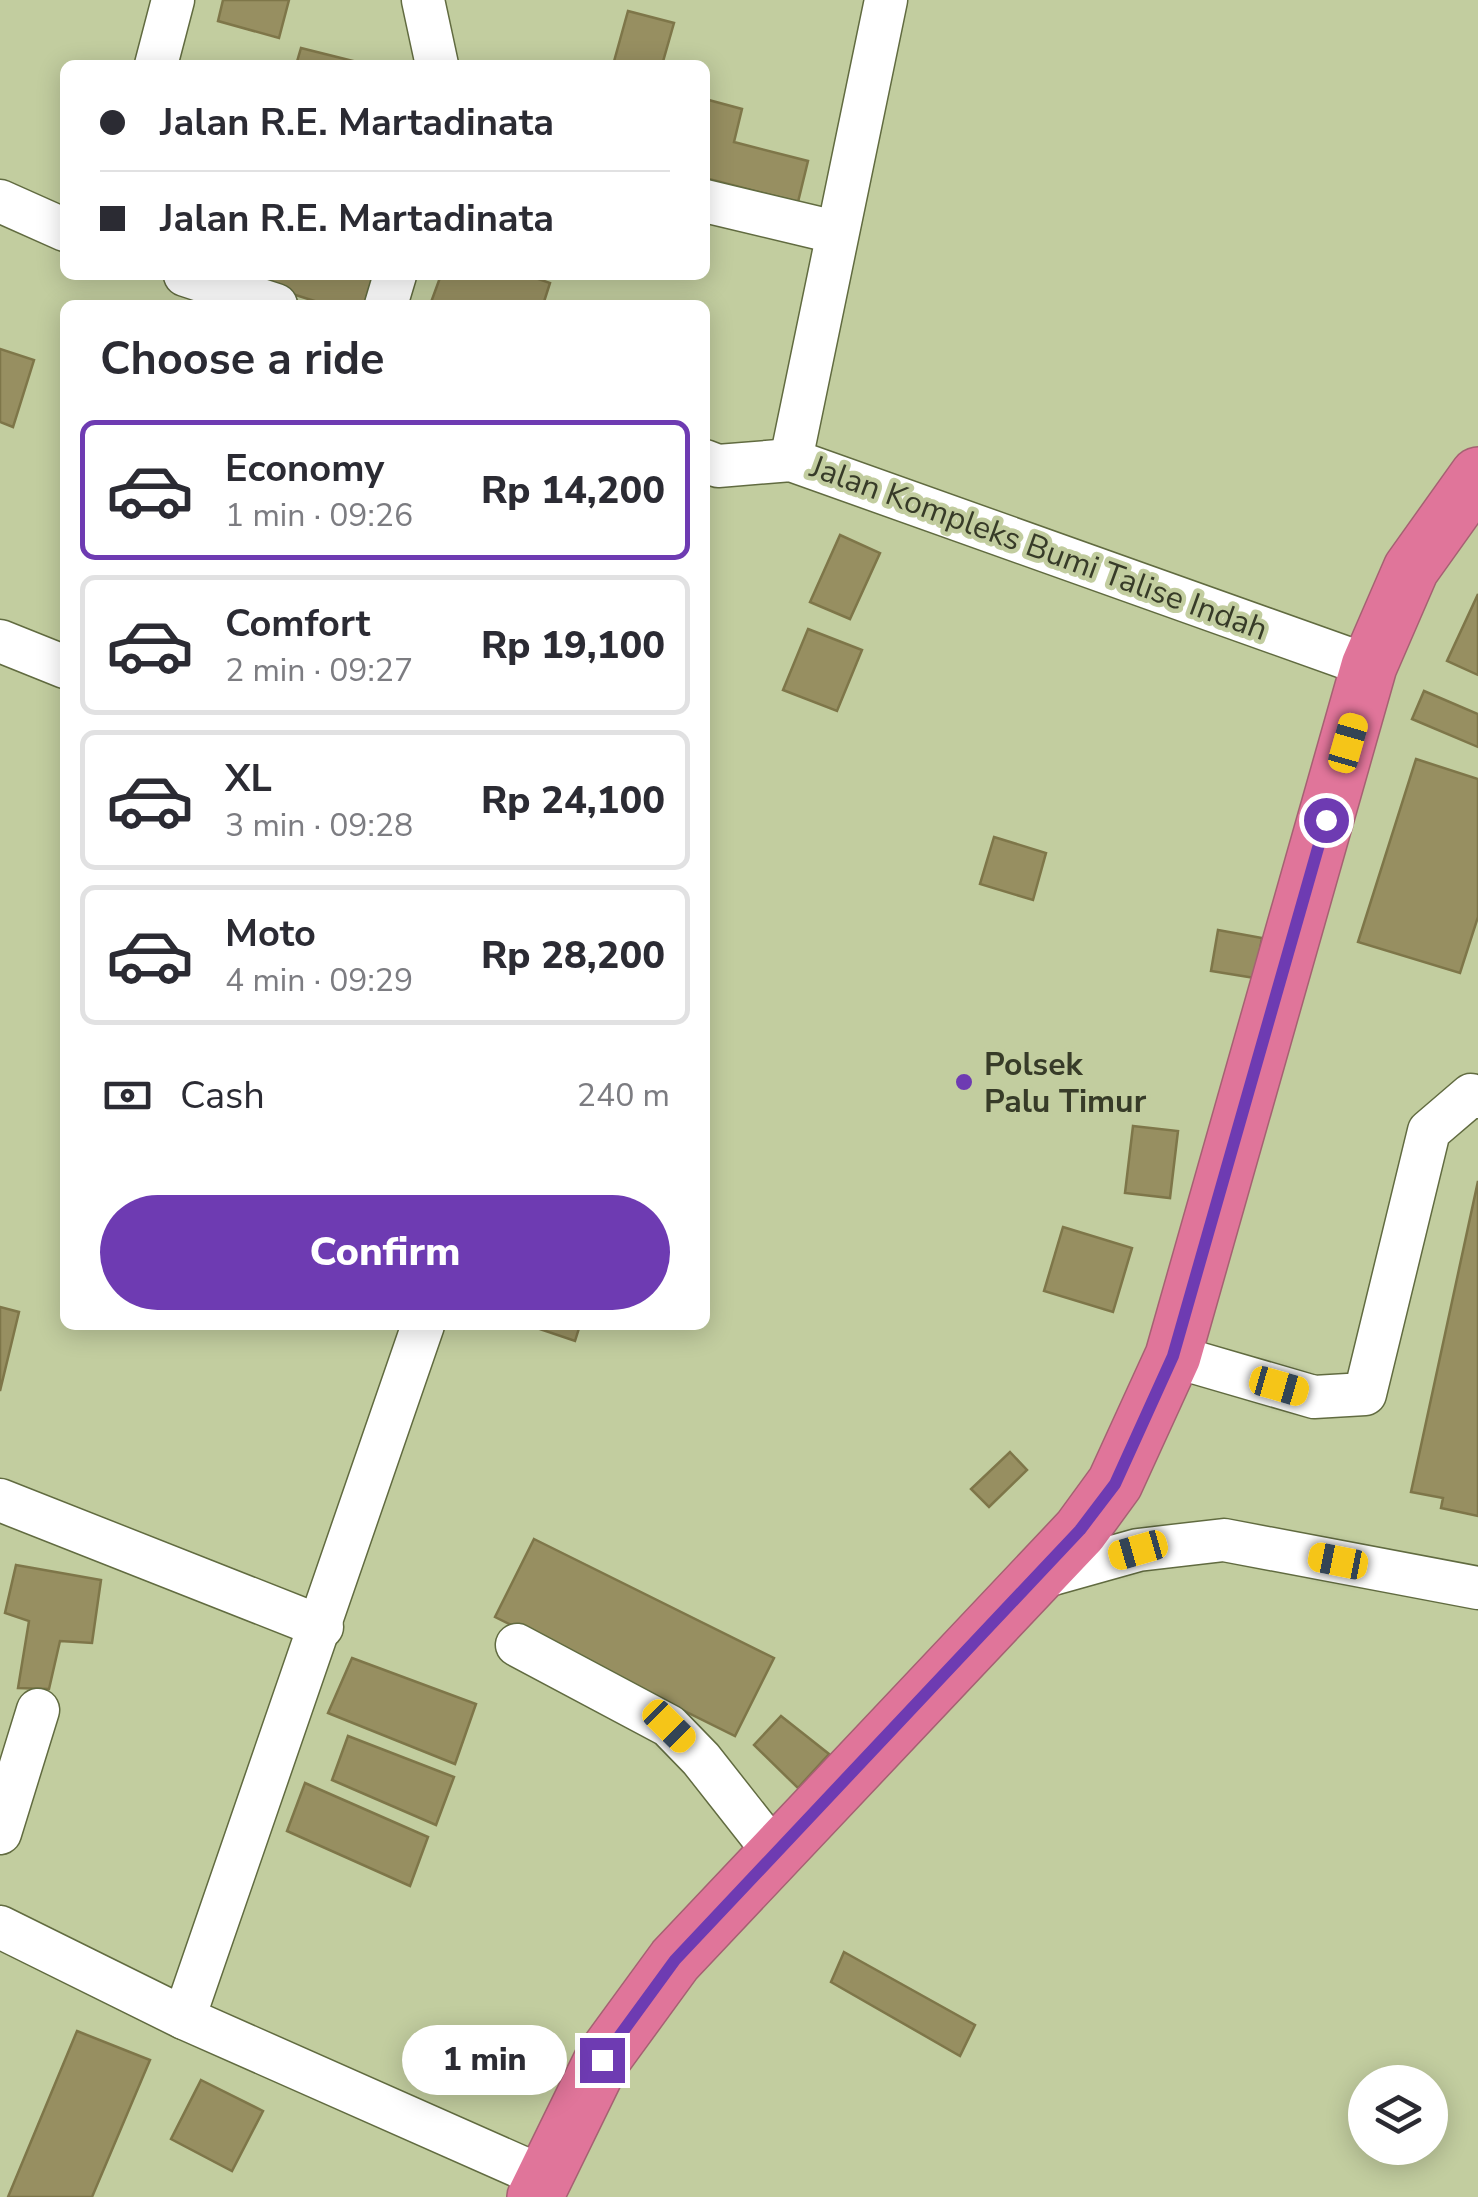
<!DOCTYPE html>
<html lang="en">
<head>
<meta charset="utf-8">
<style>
  body { margin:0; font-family:"Nunito Sans",sans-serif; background:#f7f7f7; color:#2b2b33; height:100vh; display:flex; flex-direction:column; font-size:38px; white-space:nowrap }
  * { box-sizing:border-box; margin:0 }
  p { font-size:32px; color:#7c7c81 }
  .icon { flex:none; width:55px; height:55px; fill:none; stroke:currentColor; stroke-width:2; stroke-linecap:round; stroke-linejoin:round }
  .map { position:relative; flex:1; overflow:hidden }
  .panel { position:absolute; left:60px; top:300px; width:650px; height:1030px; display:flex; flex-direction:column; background:#fff; border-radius:15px; box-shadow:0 5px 25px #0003 }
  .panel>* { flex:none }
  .top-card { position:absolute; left:60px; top:60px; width:650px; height:220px; border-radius:15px; box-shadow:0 5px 25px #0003; display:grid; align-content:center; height:220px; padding:0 40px; background:#fff }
  .tools { position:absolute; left:1348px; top:2065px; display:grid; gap:20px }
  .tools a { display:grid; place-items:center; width:100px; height:100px; border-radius:50%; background:#fff; box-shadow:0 5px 25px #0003; font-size:50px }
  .end { position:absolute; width:45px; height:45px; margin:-22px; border:12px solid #6e3bb2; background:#fff; box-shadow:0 0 0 5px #fff }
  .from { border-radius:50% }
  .bubble { position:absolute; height:70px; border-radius:35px; background:#fff; box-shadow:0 5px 25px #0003; font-size:32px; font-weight:800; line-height:70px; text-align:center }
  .car { position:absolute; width:30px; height:60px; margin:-30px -15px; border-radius:12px; box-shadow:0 0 8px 2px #0007; background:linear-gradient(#f5c518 24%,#345 0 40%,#f5c518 0 76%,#345 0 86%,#f5c518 0) }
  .top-card b { display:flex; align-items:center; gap:35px; height:95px; font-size:38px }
  .top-card b+b { border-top:2px solid #e1e1e2 }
  .top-card i { width:25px; height:25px; background:#2b2b33 }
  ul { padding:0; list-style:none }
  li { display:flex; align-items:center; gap:30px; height:140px; margin:0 20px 15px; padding:0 20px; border:5px solid #e1e1e2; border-radius:15px }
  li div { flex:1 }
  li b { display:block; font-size:38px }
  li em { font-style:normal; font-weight:800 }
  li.on { border-color:#6e3bb2 }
  li>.icon { width:90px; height:90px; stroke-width:1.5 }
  h2 { padding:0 40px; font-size:45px; line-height:120px }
  .pay { display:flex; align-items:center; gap:25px; height:110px; padding:0 40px; font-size:38px }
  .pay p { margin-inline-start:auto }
  .cta { display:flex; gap:20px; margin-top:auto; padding:20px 40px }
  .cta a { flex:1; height:115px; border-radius:60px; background:#6e3bb2; color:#fff; font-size:40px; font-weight:800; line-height:115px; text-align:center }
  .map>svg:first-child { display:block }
  .building { fill:#978f61; stroke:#7e7649; stroke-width:2.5 }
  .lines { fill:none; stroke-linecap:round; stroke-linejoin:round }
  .minor-casing { stroke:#616b40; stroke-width:45 }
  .highway-casing { stroke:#a56172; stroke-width:58 }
  .minor { stroke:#fff; stroke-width:42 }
  .highway { stroke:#e0759a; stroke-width:55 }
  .route { stroke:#6e3bb2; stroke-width:12 }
  .poi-dot { fill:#6e3bb2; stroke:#c2cd9f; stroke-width:4 }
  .labels { text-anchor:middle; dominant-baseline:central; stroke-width:9; stroke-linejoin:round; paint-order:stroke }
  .street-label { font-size:32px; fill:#373b28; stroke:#c2cd9f }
  .poi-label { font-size:32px; font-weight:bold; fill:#373b28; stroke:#c2cd9f; text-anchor:start }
</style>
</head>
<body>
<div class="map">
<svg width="1478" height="2197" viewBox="0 0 1478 2197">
  <rect width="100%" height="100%" fill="#c2cd9f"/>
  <g class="building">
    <polygon points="223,0 289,0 279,38 218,21"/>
    <polygon points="628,11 674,23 662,65 613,65"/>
    <polygon points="301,48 369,65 296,65"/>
    <polygon points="705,99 742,109 734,142 808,161 798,202 705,178"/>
    <polygon points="268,275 382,275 372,305 327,305 264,285"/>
    <polygon points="441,275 527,275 550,283 543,305 430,305"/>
    <polygon points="0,349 34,360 13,427 0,422"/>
    <polygon points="840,535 880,553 850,619 810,602"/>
    <polygon points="1478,594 1478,675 1447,661"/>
    <polygon points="808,629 862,650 837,711 783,690"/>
    <polygon points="1424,691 1478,714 1478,747 1412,719"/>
    <polygon points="1416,759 1478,779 1478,917 1460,973 1358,942"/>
    <polygon points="994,837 1046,853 1033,900 980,884"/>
    <polygon points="1218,930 1262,938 1255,978 1211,971"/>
    <polygon points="1133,1126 1178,1131 1170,1198 1125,1193"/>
    <polygon points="1478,1181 1478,1516 1441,1508 1443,1498 1411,1492"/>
    <polygon points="1063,1227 1132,1248 1113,1312 1044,1291"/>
    <polygon points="0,1307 19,1312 0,1391"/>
    <polygon points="528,1325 580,1325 575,1341"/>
    <polygon points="1010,1452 1027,1470 989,1507 971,1489"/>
    <polygon points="534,1539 774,1658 735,1736 495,1617"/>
    <polygon points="16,1565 101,1580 92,1643 60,1641 49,1689 18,1688 29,1621 5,1613"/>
    <polygon points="352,1658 476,1704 455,1764 328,1713"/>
    <polygon points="781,1716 829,1754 798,1788 754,1745"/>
    <polygon points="348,1736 454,1777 436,1825 332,1780"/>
    <polygon points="305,1783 428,1837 410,1886 287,1831"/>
    <polygon points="844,1952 975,2025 960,2056 831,1982"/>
    <polygon points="77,2031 150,2060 92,2197 8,2197"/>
    <polygon points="201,2080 263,2111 232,2171 171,2139"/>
  </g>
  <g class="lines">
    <defs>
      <g id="minor">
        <polyline points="423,0 437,65"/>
        <polyline points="156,65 173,0"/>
        <polyline points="0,201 65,230"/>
        <polyline points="705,201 835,232"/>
        <polyline points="185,275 276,305"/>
        <polyline points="386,305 395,275"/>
        <polyline points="791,460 886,0"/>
        <polyline points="705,461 718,466 791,460 1369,666"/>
        <polyline points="0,641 65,667"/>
        <polyline points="423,1325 184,2018 543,2177"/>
        <polyline points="1173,1356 1314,1397 1365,1394 1429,1131 1471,1095 1478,1097"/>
        <polyline points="0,1500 322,1627"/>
        <polyline points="1031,1580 1138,1550 1224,1540 1478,1588"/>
        <polyline points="517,1645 669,1726 701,1759 775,1853"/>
        <polyline points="0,1833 38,1710"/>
        <polyline points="0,1927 184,2018"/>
      </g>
      <polyline id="highway" points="535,2197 602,2060 675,1960 1080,1531 1115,1483 1173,1356 1369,666 1411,569 1478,475"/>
    </defs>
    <use href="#minor" class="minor-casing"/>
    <use href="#highway" class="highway-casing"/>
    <use href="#minor" class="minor"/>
    <use href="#highway" class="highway"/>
  </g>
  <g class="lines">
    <polyline class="route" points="602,2060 675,1960 1080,1530 1115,1484 1173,1356 1326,820"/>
  </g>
  <circle class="poi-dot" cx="964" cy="1082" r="10"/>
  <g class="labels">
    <g class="street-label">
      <text transform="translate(1039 548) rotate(20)">Jalan Kompleks Bumi Talise Indah</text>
    </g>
    <g class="poi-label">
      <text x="984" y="1064">Polsek<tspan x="984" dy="37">Palu Timur</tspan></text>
    </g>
  </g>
</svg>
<div class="tools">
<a><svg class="icon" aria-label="layers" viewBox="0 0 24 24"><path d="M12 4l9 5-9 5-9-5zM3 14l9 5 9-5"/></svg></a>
</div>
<i class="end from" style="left:1326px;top:820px"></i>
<i class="end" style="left:602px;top:2060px"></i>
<div class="bubble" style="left:402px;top:2025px;width:165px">1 min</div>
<i class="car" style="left:1348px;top:743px;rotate:16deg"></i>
<i class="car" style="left:1279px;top:1386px;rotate:106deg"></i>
<i class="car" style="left:1138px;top:1550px;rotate:254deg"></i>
<i class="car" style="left:1338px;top:1561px;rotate:281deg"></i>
<i class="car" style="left:669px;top:1726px;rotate:135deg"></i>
<div class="top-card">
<b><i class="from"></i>Jalan R.E. Martadinata</b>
<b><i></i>Jalan R.E. Martadinata</b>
</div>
<section class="panel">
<h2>Choose a ride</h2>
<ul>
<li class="on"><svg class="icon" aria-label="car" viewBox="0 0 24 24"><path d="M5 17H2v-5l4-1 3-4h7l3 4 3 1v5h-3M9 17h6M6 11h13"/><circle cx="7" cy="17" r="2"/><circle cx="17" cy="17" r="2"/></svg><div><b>Economy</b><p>1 min · 09:26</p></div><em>Rp 14,200</em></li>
<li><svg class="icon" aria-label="car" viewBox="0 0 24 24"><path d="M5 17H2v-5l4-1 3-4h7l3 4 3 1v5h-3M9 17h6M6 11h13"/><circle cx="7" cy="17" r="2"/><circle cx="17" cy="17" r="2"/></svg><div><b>Comfort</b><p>2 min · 09:27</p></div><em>Rp 19,100</em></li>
<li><svg class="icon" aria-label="car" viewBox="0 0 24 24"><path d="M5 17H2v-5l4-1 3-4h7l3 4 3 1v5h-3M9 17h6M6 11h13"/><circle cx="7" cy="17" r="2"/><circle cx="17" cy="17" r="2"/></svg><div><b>XL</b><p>3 min · 09:28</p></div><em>Rp 24,100</em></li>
<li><svg class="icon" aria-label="car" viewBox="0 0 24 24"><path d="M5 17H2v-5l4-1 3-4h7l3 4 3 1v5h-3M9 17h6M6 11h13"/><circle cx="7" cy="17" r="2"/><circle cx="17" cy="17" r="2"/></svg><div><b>Moto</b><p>4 min · 09:29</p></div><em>Rp 28,200</em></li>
</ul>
<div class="pay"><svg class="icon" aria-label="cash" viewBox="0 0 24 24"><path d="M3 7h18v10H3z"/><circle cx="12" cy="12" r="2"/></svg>Cash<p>240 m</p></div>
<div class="cta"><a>Confirm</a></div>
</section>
</div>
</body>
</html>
